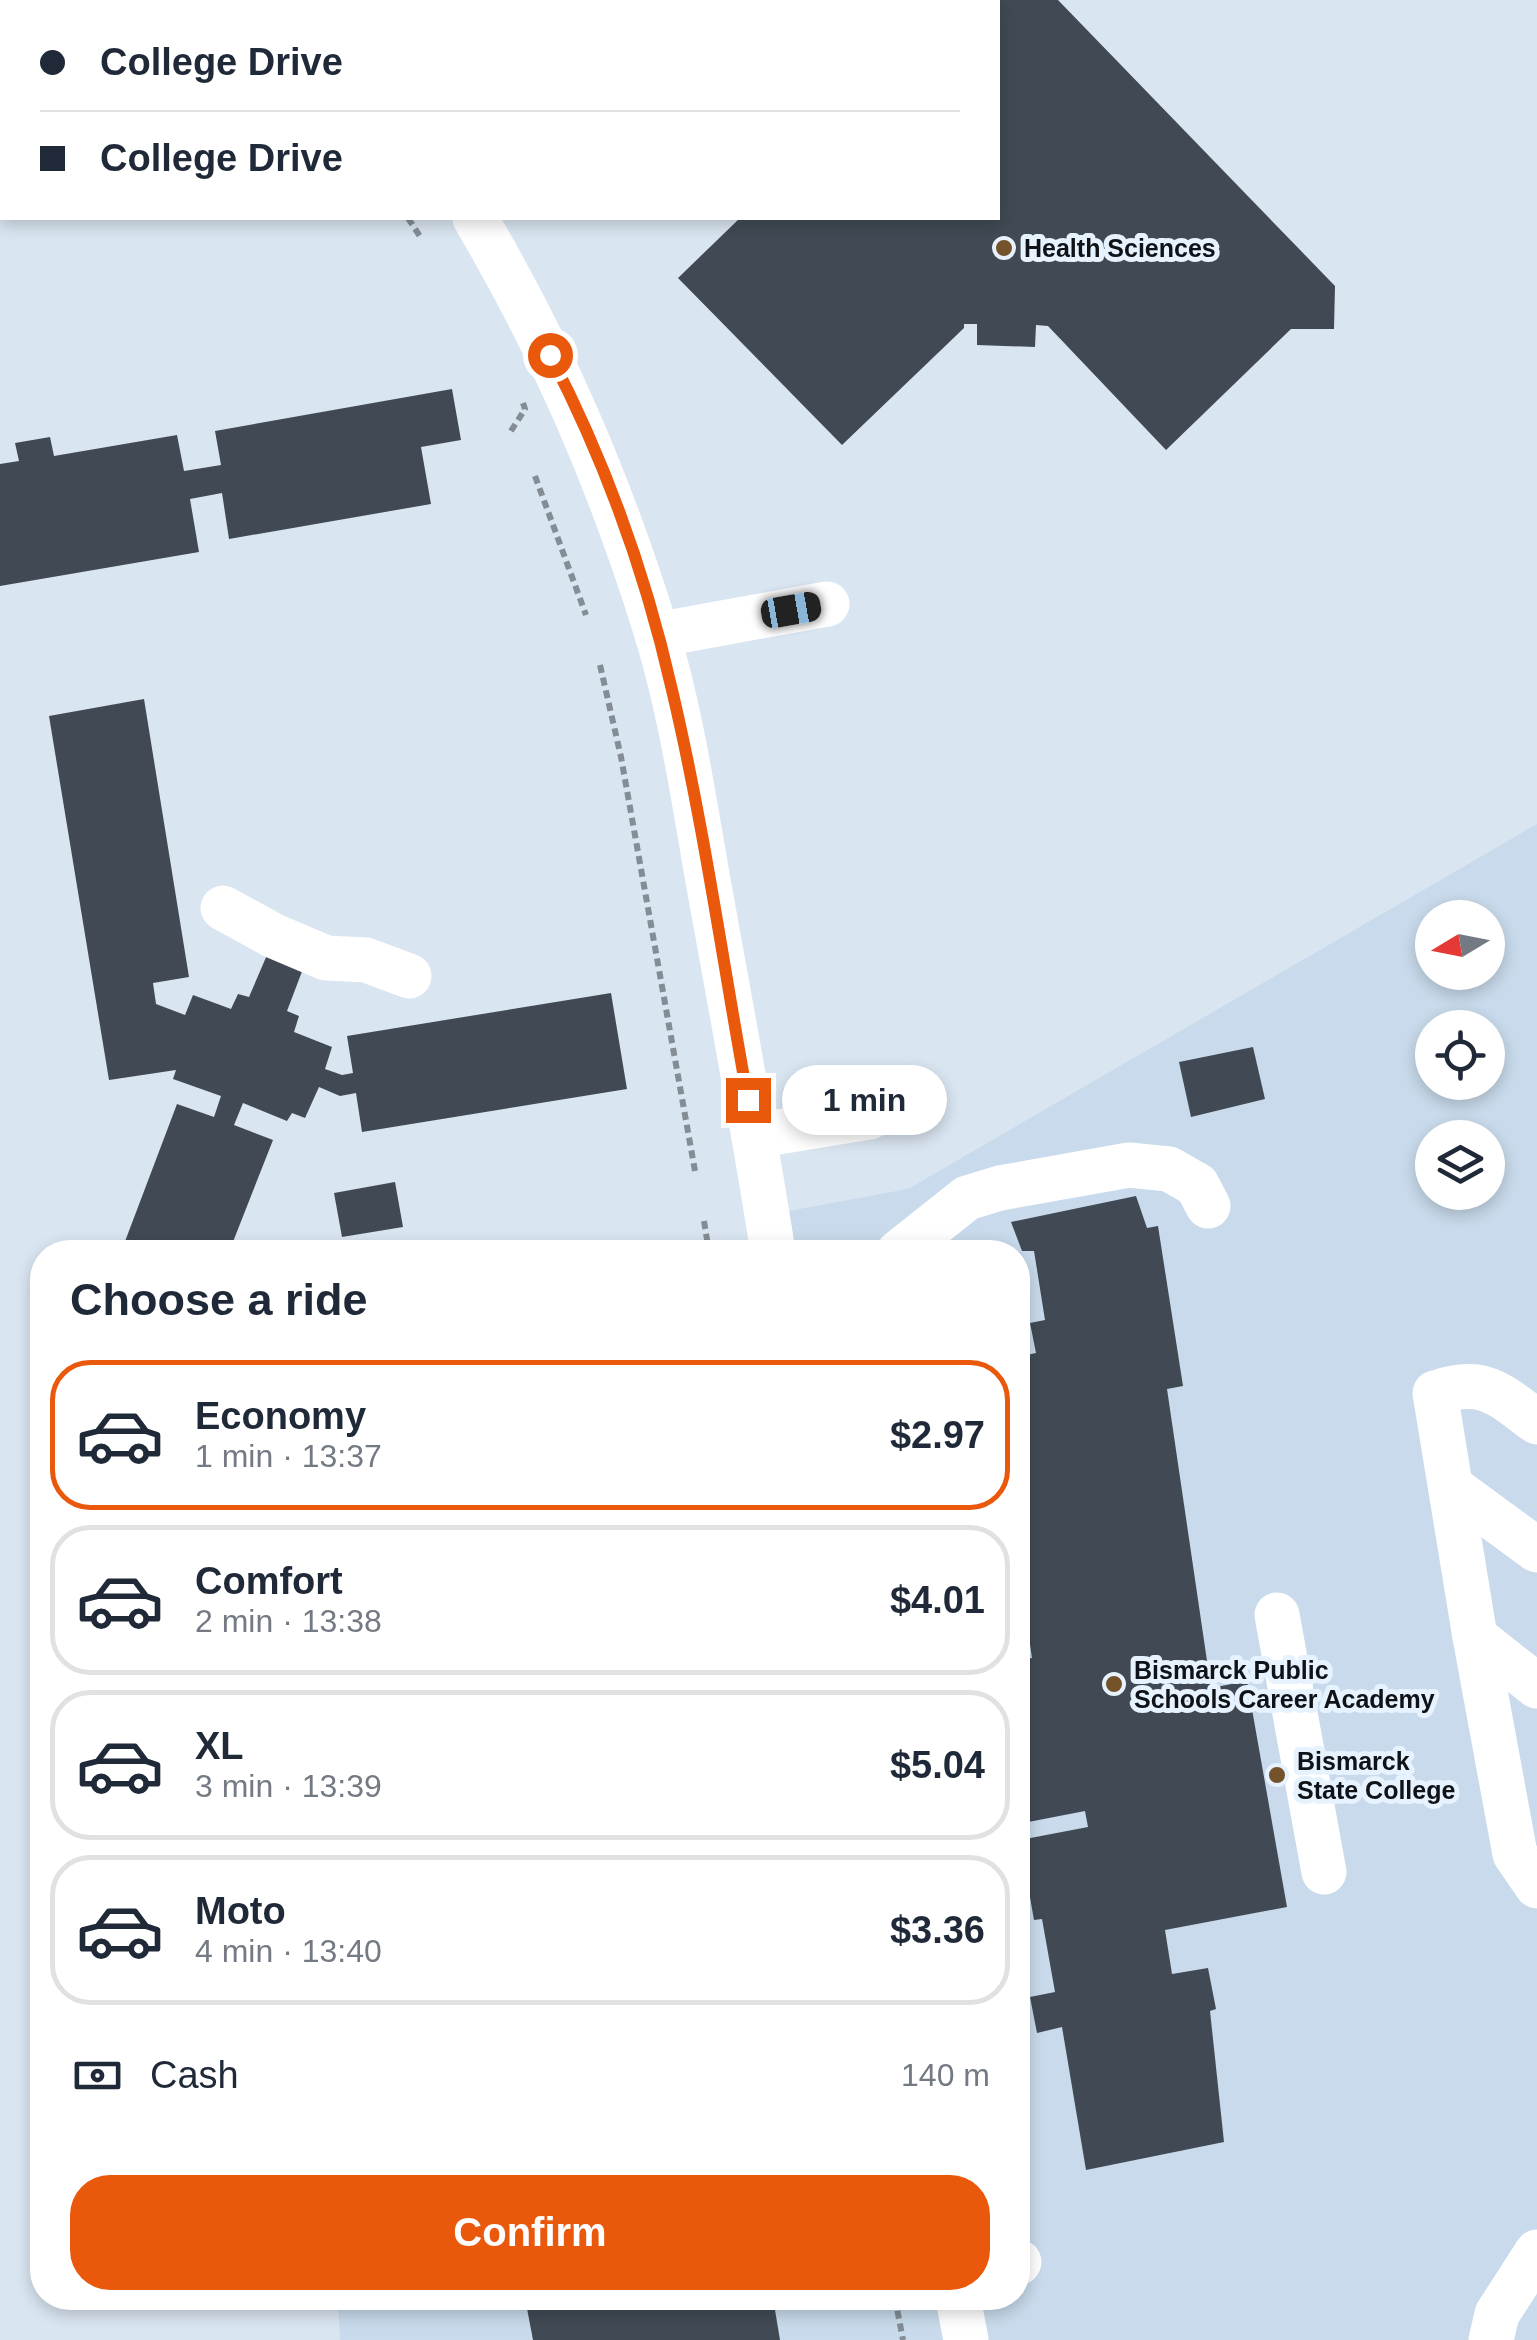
<!DOCTYPE html>
<html lang="en">
<head>
<meta charset="utf-8">
<style>
  body { margin:0; font-family:Arial,sans-serif; background:#f2f2f3; color:#1f2937; height:100vh; display:flex; flex-direction:column; font-size:38px; white-space:nowrap }
  * { box-sizing:border-box; margin:0 }
  p { font-size:32px; color:#747a83 }
  .icon { flex:none; width:55px; height:55px; fill:none; stroke:currentColor; stroke-width:2; stroke-linecap:round; stroke-linejoin:round }
  .map { position:relative; flex:1; overflow:hidden }
  .side { position:absolute; left:30px; top:1240px; width:1000px; height:1070px; display:flex; flex-direction:column; background:#fff; border-radius:40px; box-shadow:0 5px 15px #0003 }
  .side>* { flex:none }
  .hud { position:absolute; left:0px; top:0px; width:1000px; height:220px; box-shadow:0 5px 15px #0003; display:grid; align-content:center; height:220px; padding:0 40px; background:#fff }
  .needle { width:65px; rotate:260deg }
  .controls { position:absolute; left:1415px; top:900px; display:grid; gap:20px }
  .controls a { display:grid; place-items:center; width:90px; height:90px; border-radius:50%; background:#fff; box-shadow:0 5px 15px #0003; font-size:50px }
  .end { position:absolute; width:45px; height:45px; margin:-22px; border:12px solid #ea580c; background:#fff; box-shadow:0 0 0 5px #fff }
  .from { border-radius:50% }
  .bubble { position:absolute; height:70px; border-radius:35px; background:#fff; box-shadow:0 5px 15px #0003; font-size:32px; font-weight:600; line-height:70px; text-align:center }
  .car { position:absolute; width:30px; height:60px; margin:-30px -15px; border-radius:12px; box-shadow:0 0 8px 2px #0007; background:linear-gradient(#222 24%,#8ab4d8 0 40%,#222 0 76%,#8ab4d8 0 86%,#222 0) }
  .hud b { display:flex; align-items:center; gap:35px; height:95px; font-size:38px }
  .hud b+b { border-top:2px solid #e0e1e3 }
  .hud i { width:25px; height:25px; background:#1f2937 }
  ul { padding:0; list-style:none }
  li { display:flex; align-items:center; gap:30px; height:150px; margin:0 20px 15px; padding:0 20px; border:5px solid #e0e1e3; border-radius:40px }
  li div { flex:1 }
  li b { display:block; font-size:38px }
  li em { font-style:normal; font-weight:600 }
  li.current { border-color:#ea580c }
  li>.icon { width:90px; height:90px; stroke-width:1.5 }
  h2 { padding:0 40px; font-size:45px; line-height:120px }
  .pay { display:flex; align-items:center; gap:25px; height:110px; padding:0 40px; font-size:38px }
  .pay p { margin-inline-start:auto }
  .action { display:flex; gap:20px; margin-top:auto; padding:20px 40px }
  .action a { flex:1; height:115px; border-radius:40px; background:#ea580c; color:#fff; font-size:40px; font-weight:600; line-height:115px; text-align:center }
  .map>svg:first-child { display:block }
  .built { fill:#c8daeb; fill-rule:evenodd }
  .building { fill:#414a54 }
  .lines { fill:none; stroke-linecap:round; stroke-linejoin:round }
  .path { stroke:#848c95; stroke-width:6; stroke-dasharray:8 5; stroke-linecap:butt }
  .minor { stroke:#fff; stroke-width:45 }
  .route { stroke:#ea580c; stroke-width:12 }
  .poi-dot { fill:#74522a; stroke:#e6f2fe; stroke-width:4 }
  .labels { text-anchor:middle; dominant-baseline:central; stroke-width:10; stroke-linejoin:round; paint-order:stroke }
  .poi-label { font-size:25px; font-weight:bold; fill:#0f1216; stroke:#e6f2fe; text-anchor:start }
</style>
</head>
<body>
<div class="map">
<svg width="1537" height="2340" viewBox="0 0 1537 2340">
  <rect width="100%" height="100%" fill="#d9e5f1"/>
  <path class="built" d="M1537 824V2340H340L338 2298H1018V1252H773L767 1215 908 1189ZM1432 918H1488V972H1432ZM1432 1028H1488V1082H1432ZM1432 1138H1488V1192H1432Z"/>
  <g class="building">
    <polygon points="998,0 1058,0 1335,286 1334,329 1291,329 1166,450 1048,326 1036,325 1035,347 977,345 977,324 964,324 964,328 842,445 678,278 740,218 998,218"/>
    <polygon points="452,389 461,440 421,447 431,504 229,539 222,493 190,499 199,552 0,586 0,464 19,461 15,443 50,437 54,456 177,435 184,471 221,465 215,431"/>
    <polygon points="144,699 189,977 153,983 156,1004 185,1015 193,995 231,1009 238,994 249,997 270,948 306,961 287,1011 299,1016 294,1032 332,1047 325,1069 342,1075 353,1073 347,1036 611,993 627,1089 362,1132 356,1093 340,1096 319,1087 305,1118 292,1113 287,1121 243,1103 234,1125 273,1140 229,1252 121,1252 177,1104 214,1117 221,1096 173,1079 176,1070 109,1080 49,716"/>
    <polygon points="1253,1047 1265,1099 1191,1117 1179,1062"/>
    <polygon points="395,1182 403,1227 342,1237 334,1193"/>
    <polygon points="1136,1196 1147,1228 1158,1226 1183,1386 1167,1389 1211,1688 1247,1681 1287,1907 1165,1930 1172,1974 1208,1968 1216,2009 1210,2011 1224,2142 1086,2170 1062,2027 1037,2033 1030,1997 1055,1992 1042,1919 1034,1920 1020,1840 1088,1827 1085,1811 1018,1824 1018,1660 1032,1658 1018,1561 1018,1357 1036,1353 1030,1323 1045,1320 1034,1251 1022,1251 1011,1222"/>
    <polygon points="525,2298 773,2298 780,2340 533,2340"/>
  </g>
  <g class="lines">
    <g class="path">
      <polyline points="246,0 249,2"/>
      <polyline points="408,218 421,238"/>
      <polyline points="511,431 525,409 523,403"/>
      <polyline points="535,476 586,615"/>
      <polyline points="600,665 621,757 695,1171"/>
      <polyline points="704,1221 709,1252"/>
      <polyline points="895,2298 903,2340"/>
    </g>
    <g class="minor">
      <polyline points="330,0 333,2"/>
      <path d="M475 218C554 352 611 485 657 634 682 716 694 802 709 886 731 1008 754 1130 773 1252"/>
      <polyline points="657,635 827,604"/>
      <polyline points="223,908 274,936 326,958 366,960 409,976"/>
      <polyline points="754,1136 869,1117 916,1097"/>
      <polyline points="899,1252 967,1198 1000,1188 1129,1165 1169,1169 1197,1185 1208,1206"/>
      <path d="M1537 1422C1499 1394 1484 1376 1435 1393L1475 1637 1537 1686"/>
      <polyline points="1451,1487 1537,1550"/>
      <polyline points="1277,1615 1324,1872"/>
      <polyline points="1475,1637 1515,1854 1537,1886"/>
      <polyline points="1018,2263 1019,2262"/>
      <polyline points="958,2298 966,2340"/>
      <polyline points="1491,2340 1497,2314 1537,2252"/>
    </g>
  </g>
  <g class="lines">
    <path class="route" d="M550 355C604 459 646 575 672 690 704 825 723 964 748 1100"/>
  </g>
  <g class="poi-dot">
    <circle cx="1004" cy="248" r="10"/>
    <circle cx="1114" cy="1684" r="10"/>
    <circle cx="1277" cy="1775" r="10"/>
  </g>
  <g class="labels">
    <g class="poi-label">
      <text x="1024" y="248">Health Sciences</text>
      <text x="1134" y="1670">Bismarck Public<tspan x="1134" dy="29">Schools Career Academy</tspan></text>
      <text x="1297" y="1761">Bismarck<tspan x="1297" dy="29">State College</tspan></text>
    </g>
  </g>
</svg>
<div class="controls">
<a><svg class="needle" viewBox="-14 -14 28 28"><path d="M0-13l5 13h-10z" fill="#e53935"/><path d="M0 13l5-13h-10z" fill="#747a83"/></svg></a>
<a><svg class="icon" aria-label="locate" viewBox="0 0 24 24"><circle cx="12" cy="12" r="6"/><path d="M12 2v4M12 18v4M2 12h4M18 12h4"/></svg></a>
<a><svg class="icon" aria-label="layers" viewBox="0 0 24 24"><path d="M12 4l9 5-9 5-9-5zM3 14l9 5 9-5"/></svg></a>
</div>
<i class="end from" style="left:550px;top:355px"></i>
<i class="end" style="left:748px;top:1100px"></i>
<div class="bubble" style="left:782px;top:1065px;width:165px">1 min</div>
<i class="car" style="left:791px;top:610px;rotate:80deg"></i>
<div class="hud">
<b><i class="from"></i>College Drive</b>
<b><i></i>College Drive</b>
</div>
<section class="side">
<h2>Choose a ride</h2>
<ul>
<li class="current"><svg class="icon" aria-label="car" viewBox="0 0 24 24"><path d="M5 17H2v-5l4-1 3-4h7l3 4 3 1v5h-3M9 17h6M6 11h13"/><circle cx="7" cy="17" r="2"/><circle cx="17" cy="17" r="2"/></svg><div><b>Economy</b><p>1 min · 13:37</p></div><em>$2.97</em></li>
<li><svg class="icon" aria-label="car" viewBox="0 0 24 24"><path d="M5 17H2v-5l4-1 3-4h7l3 4 3 1v5h-3M9 17h6M6 11h13"/><circle cx="7" cy="17" r="2"/><circle cx="17" cy="17" r="2"/></svg><div><b>Comfort</b><p>2 min · 13:38</p></div><em>$4.01</em></li>
<li><svg class="icon" aria-label="car" viewBox="0 0 24 24"><path d="M5 17H2v-5l4-1 3-4h7l3 4 3 1v5h-3M9 17h6M6 11h13"/><circle cx="7" cy="17" r="2"/><circle cx="17" cy="17" r="2"/></svg><div><b>XL</b><p>3 min · 13:39</p></div><em>$5.04</em></li>
<li><svg class="icon" aria-label="car" viewBox="0 0 24 24"><path d="M5 17H2v-5l4-1 3-4h7l3 4 3 1v5h-3M9 17h6M6 11h13"/><circle cx="7" cy="17" r="2"/><circle cx="17" cy="17" r="2"/></svg><div><b>Moto</b><p>4 min · 13:40</p></div><em>$3.36</em></li>
</ul>
<div class="pay"><svg class="icon" aria-label="cash" viewBox="0 0 24 24"><path d="M3 7h18v10H3z"/><circle cx="12" cy="12" r="2"/></svg>Cash<p>140 m</p></div>
<div class="action"><a>Confirm</a></div>
</section>
</div>
</body>
</html>
